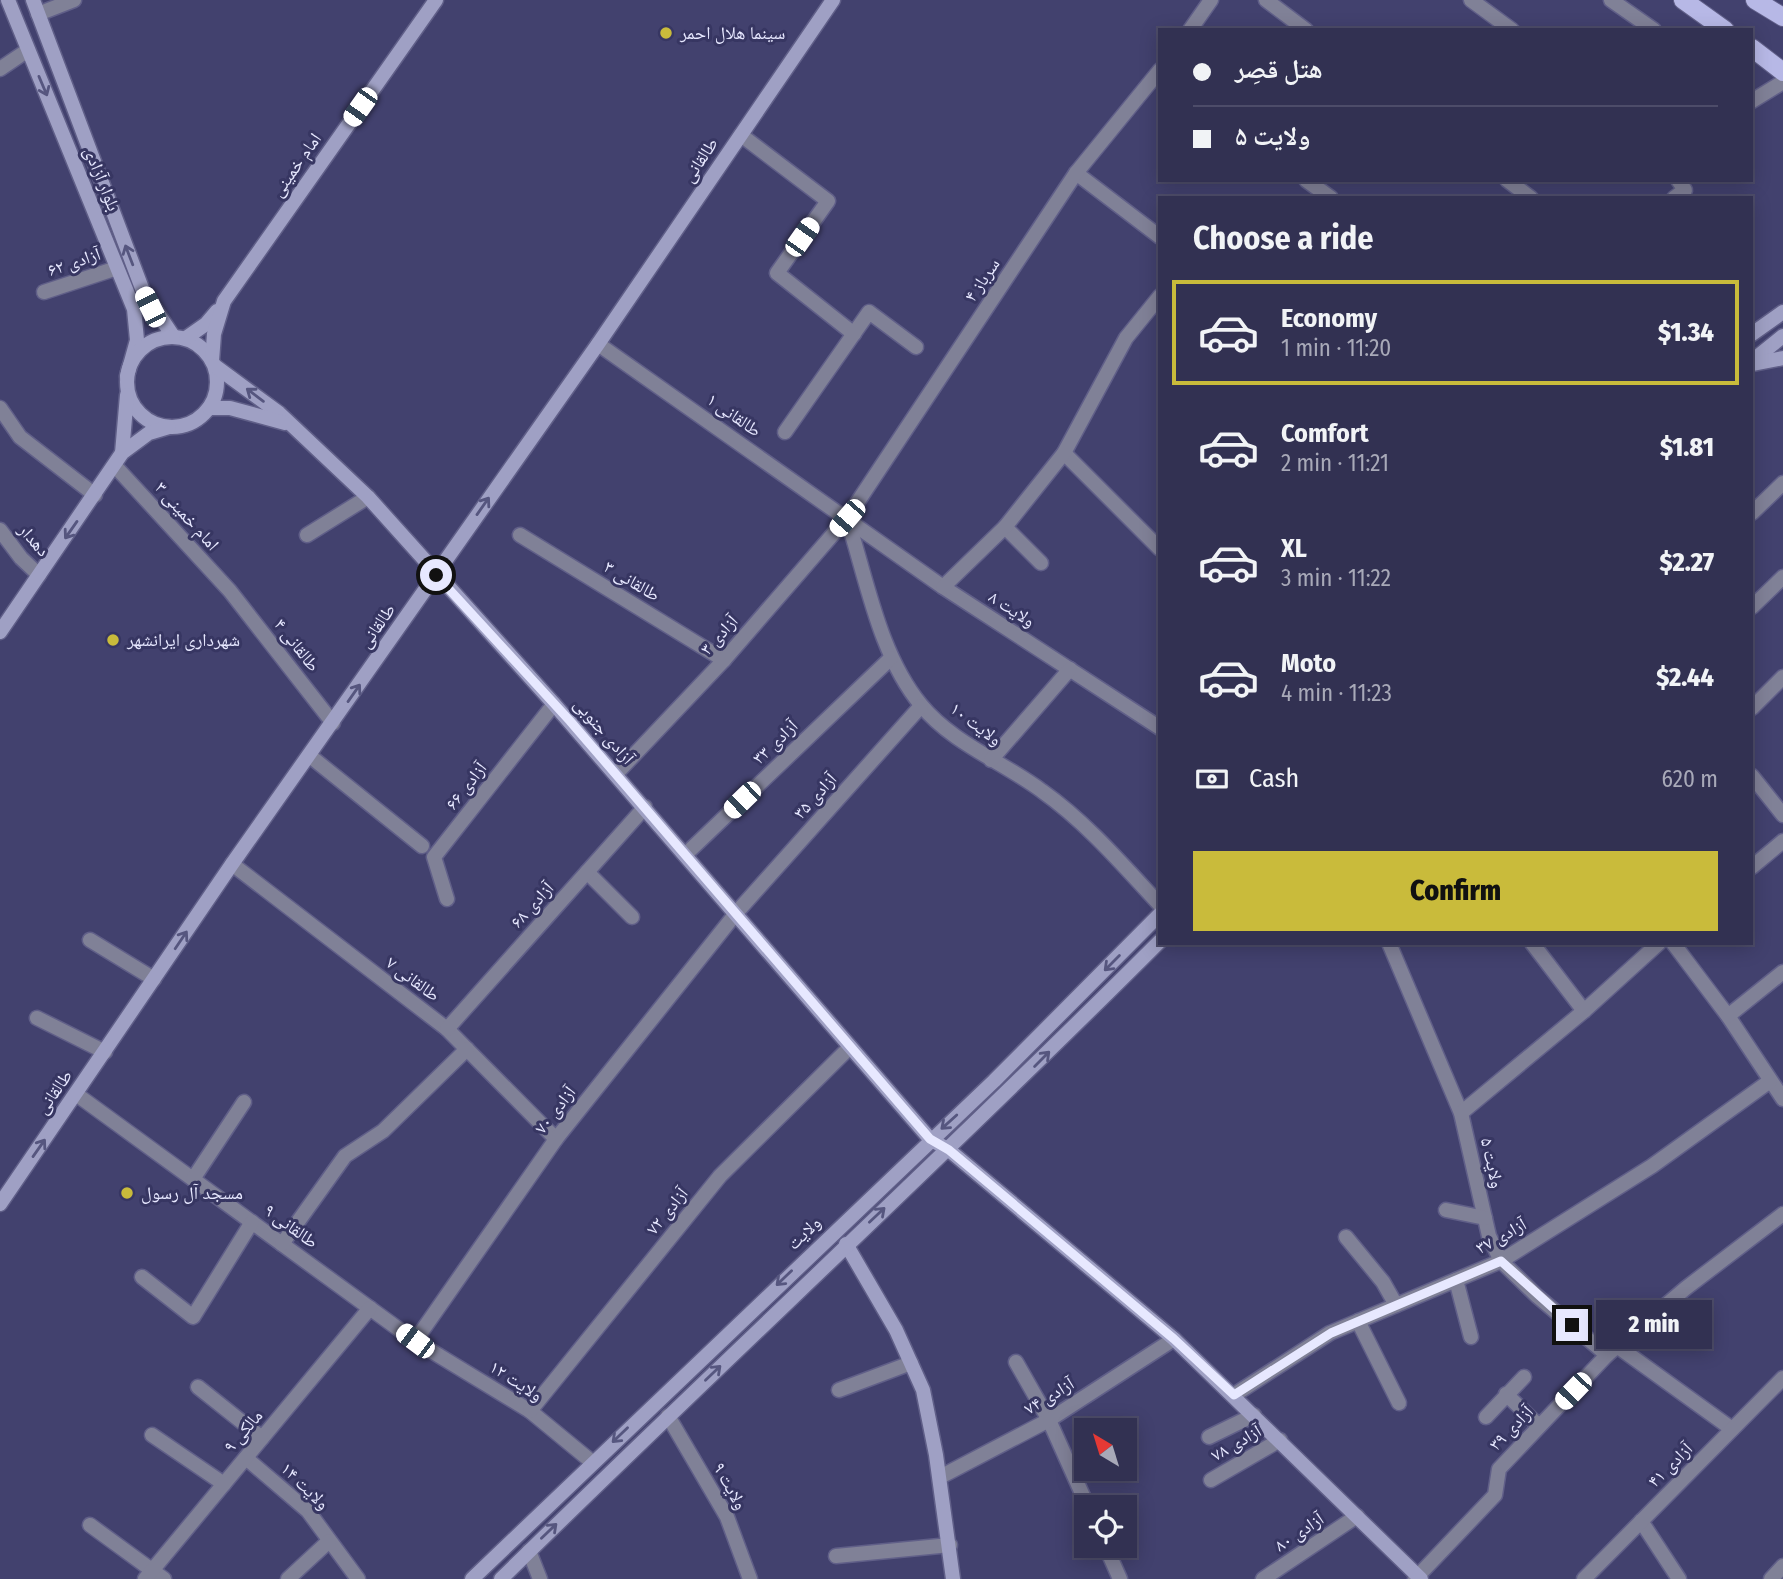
<!DOCTYPE html>
<html lang="en">
<head>
<meta charset="utf-8">
<style>
  body { margin:0; font-family:"Fira Sans Condensed","Noto Naskh Arabic",sans-serif; background:#3d3d5c; color:#f1f3f6; height:100vh; display:flex; flex-direction:column; font-size:26px; white-space:nowrap }
  * { box-sizing:border-box; margin:0 }
  p { font-size:23px; color:#a8a9b8 }
  .icon { flex:none; width:38px; height:38px; fill:none; stroke:currentColor; stroke-width:2; stroke-linecap:round; stroke-linejoin:round }
  .map { position:relative; flex:1; overflow:hidden }
  .drawer { position:absolute; left:1158px; top:196px; width:595px; height:749px; display:flex; flex-direction:column; background:#323152; border-radius:0px; box-shadow:0 4px 18px #0003,0 0 0 2px #4d4c69 }
  .drawer>* { flex:none }
  .top-card { position:absolute; left:1158px; top:28px; width:595px; height:154px; border-radius:0px; box-shadow:0 4px 18px #0003,0 0 0 2px #4d4c69; display:grid; align-content:center; height:154px; padding:0 35px; background:#323152 }
  .needle { width:46px; rotate:322deg }
  .fabs { position:absolute; left:1074px; top:1418px; display:grid; gap:14px }
  .fabs a { display:grid; place-items:center; width:63px; height:63px; border-radius:0px; background:#323152; box-shadow:0 4px 18px #0003,0 0 0 2px #4d4c69; font-size:35px }
  .end { position:absolute; width:32px; height:32px; margin:-16px; border:9px solid #e7e8ff; background:#111; box-shadow:0 0 0 4px #111 }
  .from { border-radius:50% }
  .bubble { position:absolute; height:49px; border-radius:0px; background:#323152; box-shadow:0 4px 18px #0003,0 0 0 2px #4d4c69; font-size:23px; font-weight:800; line-height:49px; text-align:center }
  .car { position:absolute; width:21px; height:42px; margin:-21px -10px; border-radius:9px; box-shadow:0 0 5px 2px #0007; background:linear-gradient(#fff 24%,#345 0 40%,#fff 0 76%,#345 0 86%,#fff 0) }
  .top-card b { display:flex; align-items:center; gap:24px; height:66px; font-size:26px }
  .top-card b+b { border-top:2px solid #4d4c69 }
  .top-card i { width:18px; height:18px; background:#f1f3f6 }
  ul { padding:0; list-style:none }
  li { display:flex; align-items:center; gap:21px; height:105px; margin:0 14px 10px; padding:0 21px; border:4px solid transparent; border-radius:0px }
  li div { flex:1 }
  li b { display:block; font-size:26px }
  li em { font-style:normal; font-weight:800 }
  li.active { border-color:#c9bb3b }
  li>.icon { width:63px; height:63px; stroke-width:1.5 }
  h2 { padding:0 35px; font-size:32px; line-height:84px }
  .pay { display:flex; align-items:center; gap:18px; height:77px; padding:0 35px; font-size:26px }
  .pay p { margin-inline-start:auto }
  .button { display:flex; gap:14px; margin-top:auto; padding:14px 35px }
  .button a { flex:1; height:80px; border-radius:0px; background:#c9bb3b; color:#111; font-size:28px; font-weight:800; line-height:80px; text-align:center }
  .map>svg:first-child { display:block }
  .lines { fill:none; stroke-linecap:round; stroke-linejoin:round }
  .street-casing { stroke:#605f88; stroke-width:17 }
  .secondary-casing { stroke:#605f88; stroke-width:17 }
  .primary-casing { stroke:#605f88; stroke-width:20 }
  .street { stroke:#808197; stroke-width:14 }
  .secondary { stroke:#9fa0c4; stroke-width:14 }
  .primary { stroke:#b7b8e6; stroke-width:18 }
  .oneway { stroke:#56567f }
  .route { stroke:#e7e8ff; stroke-width:9 }
  .poi-dot { fill:#c9bb3b; stroke:#373662; stroke-width:2.5 }
  .labels { text-anchor:middle; dominant-baseline:central; stroke-width:6; stroke-linejoin:round; paint-order:stroke }
  .poi-label { font-size:18px; fill:#e7e8ff; stroke:#373662; text-anchor:start }
  .street-label { font-size:18px; fill:#e7e8ff; stroke:#373662 }
</style>
</head>
<body>
<div class="map">
<svg width="1783" height="1579" viewBox="0 0 1783 1579">
  <rect width="100%" height="100%" fill="#42416e"/>
  <g class="lines">
    <defs>
      <g id="street">
        <polyline points="1266,0 1306,30"/>
        <polyline points="1471,0 1512,30"/>
        <polyline points="1611,0 1654,30"/>
        <polyline points="38,14 74,0"/>
        <polyline points="1190,30 1211,0"/>
        <polyline points="0,69 28,50"/>
        <polyline points="1752,101 1783,82"/>
        <polyline points="741,135 828,201 777,273 854,334"/>
        <polyline points="1076,173 1160,237"/>
        <polyline points="1306,180 1331,198"/>
        <polyline points="1507,180 1531,198"/>
        <polyline points="1674,198 1685,190 1678,180"/>
        <polyline points="44,292 117,268"/>
        <polyline points="598,344 943,587 1160,728"/>
        <polyline points="0,408 20,437 95,495"/>
        <polyline points="785,432 869,312 916,347"/>
        <polyline points="1064,453 1160,549"/>
        <polyline points="115,466 230,591 333,723"/>
        <polyline points="1752,513 1783,483"/>
        <path d="M847 518C867 580 879 654 921 705 952 743 1003 762 1042 791 1086 822 1123 865 1160 905"/>
        <polyline points="1005,527 1041,563"/>
        <polyline points="0,530 21,558 39,575"/>
        <polyline points="307,535 368,497"/>
        <polyline points="520,535 724,660"/>
        <polyline points="943,587 1005,527 1064,453 1126,338 1160,296"/>
        <polyline points="1752,607 1783,577"/>
        <polyline points="1752,708 1783,677"/>
        <polyline points="310,756 422,846"/>
        <polyline points="991,760 1070,669"/>
        <polyline points="616,774 724,660 847,518 1076,173 1160,70"/>
        <polyline points="1752,776 1783,815"/>
        <polyline points="686,854 891,658"/>
        <polyline points="232,864 447,1029 556,1139"/>
        <polyline points="1752,867 1783,841"/>
        <polyline points="587,872 632,917"/>
        <polyline points="447,899 434,857 554,704"/>
        <polyline points="90,940 154,979"/>
        <polyline points="1389,943 1461,1113 1489,1236 1501,1261 1537,1296 1607,1355"/>
        <polyline points="1532,943 1584,1011"/>
        <polyline points="1673,943 1728,1016 1783,1099"/>
        <polyline points="1728,1016 1783,972"/>
        <polyline points="37,1018 105,1052"/>
        <polyline points="447,1029 645,807"/>
        <polyline points="76,1094 415,1341 530,1411 592,1462"/>
        <polyline points="1461,1113 1584,1011 1659,943"/>
        <polyline points="193,1179 244,1102"/>
        <polyline points="1446,1210 1485,1218"/>
        <polyline points="1346,1237 1383,1282 1396,1305"/>
        <polyline points="282,1244 345,1156 383,1131 467,1049"/>
        <polyline points="142,1277 193,1317 252,1222"/>
        <polyline points="1456,1280 1471,1337"/>
        <polyline points="1358,1321 1399,1403"/>
        <polyline points="415,1341 556,1139 737,912 921,706"/>
        <polyline points="1617,1346 1732,1429"/>
        <polyline points="1016,1362 1049,1420 1088,1507"/>
        <polyline points="198,1387 262,1438"/>
        <polyline points="839,1390 911,1363"/>
        <polyline points="1506,1394 1539,1426"/>
        <polyline points="1234,1395 1330,1333 1501,1261 1652,1166 1770,1081"/>
        <polyline points="530,1411 720,1176 849,1048"/>
        <polyline points="668,1416 727,1517 750,1579"/>
        <polyline points="1486,1417 1524,1377"/>
        <polyline points="152,1435 224,1484"/>
        <polyline points="1209,1437 1254,1415"/>
        <polyline points="246,1458 308,1511 358,1579"/>
        <polyline points="940,1477 1049,1420 1174,1339"/>
        <polyline points="1211,1480 1280,1440"/>
        <polyline points="1641,1521 1679,1579"/>
        <polyline points="90,1525 164,1579"/>
        <polyline points="1105,1545 1120,1579"/>
        <polyline points="529,1551 540,1579"/>
        <polyline points="836,1556 950,1545"/>
        <polyline points="145,1579 370,1308"/>
        <polyline points="288,1579 329,1541"/>
        <polyline points="1263,1579 1357,1516"/>
        <polyline points="1415,1579 1495,1495 1499,1469 1607,1355 1686,1288 1783,1214"/>
        <polyline points="1584,1579 1783,1378"/>
        <polyline points="1771,1579 1783,1566"/>
      </g>
      <g id="secondary">
        <polyline points="8,0 134,309 137,340 127,376"/>
        <polyline points="33,0 143,291 173,336"/>
        <polyline points="1752,334 1783,312"/>
        <circle cx="172" cy="382" r="45"/>
        <polyline points="186,338 206,324 217,311"/>
        <polyline points="212,361 214,334 224,301 436,0"/>
        <polyline points="1752,361 1783,336"/>
        <polyline points="1753,364 1783,358"/>
        <polyline points="215,366 279,413 368,497 554,704 930,1139 949,1150 1174,1339 1421,1579"/>
        <polyline points="209,408 230,408 285,423"/>
        <polyline points="122,453 127,395"/>
        <polyline points="0,632 122,453 149,433 169,427"/>
        <polyline points="0,1204 232,864 598,344 833,0"/>
        <polyline points="846,1244 896,1330 923,1390 936,1455 953,1579"/>
        <polyline points="472,1579 994,1081 1160,914"/>
        <path d="M501 1579C719 1365 944 1157 1160 941"/>
      </g>
      <g id="primary">
        <polyline points="1683,0 1725,30"/>
        <polyline points="1755,0 1783,17"/>
        <polyline points="1752,48 1783,72"/>
      </g>
    </defs>
    <use href="#street" class="street-casing"/>
    <use href="#secondary" class="secondary-casing"/>
    <use href="#primary" class="primary-casing"/>
    <use href="#street" class="street"/>
    <use href="#secondary" class="secondary"/>
    <use href="#primary" class="primary"/>
  </g>
  <defs><path id="oneway-shaft" d="M-6 0H5M1.5-3L5.5 0L1.5 3" fill="none" stroke-width="1.6" stroke-linecap="round" stroke-linejoin="round" transform="scale(1.75)"/></defs>
  <g class="oneway">
    <use href="#oneway-shaft" transform="translate(43 86) rotate(67)"/>
    <use href="#oneway-shaft" transform="translate(129 255) rotate(-111)"/>
    <use href="#oneway-shaft" transform="translate(255 395) rotate(-143)"/>
    <use href="#oneway-shaft" transform="translate(483 506) rotate(-55)"/>
    <use href="#oneway-shaft" transform="translate(71 530) rotate(125)"/>
    <use href="#oneway-shaft" transform="translate(354 693) rotate(-55)"/>
    <use href="#oneway-shaft" transform="translate(181 940) rotate(-56)"/>
    <use href="#oneway-shaft" transform="translate(1112 963) rotate(135)"/>
    <use href="#oneway-shaft" transform="translate(1042 1059) rotate(-45)"/>
    <use href="#oneway-shaft" transform="translate(949 1122) rotate(138)"/>
    <use href="#oneway-shaft" transform="translate(39 1148) rotate(-55)"/>
    <use href="#oneway-shaft" transform="translate(877 1215) rotate(-43)"/>
    <use href="#oneway-shaft" transform="translate(784 1278) rotate(136)"/>
    <use href="#oneway-shaft" transform="translate(713 1373) rotate(-44)"/>
    <use href="#oneway-shaft" transform="translate(620 1435) rotate(136)"/>
    <use href="#oneway-shaft" transform="translate(549 1531) rotate(-44)"/>
  </g>
  <g class="lines">
    <polyline class="route" points="436,575 570,721 930,1139 949,1150 1174,1339 1234,1395 1331,1333 1501,1261 1572,1325"/>
  </g>
  <g class="poi-dot">
    <circle cx="666" cy="33" r="7"/>
    <circle cx="113" cy="640" r="7"/>
    <circle cx="127" cy="1193" r="7"/>
  </g>
  <g class="labels">
    <g class="poi-label">
      <text x="680" y="33">سینما هلال احمر</text>
      <text x="127" y="640">شهرداری ایرانشهر</text>
      <text x="141" y="1193">مسجد آل رسول</text>
    </g>
    <g class="street-label">
      <text transform="translate(700 160) rotate(-56)">طالقانی</text>
      <text transform="translate(296 165) rotate(-55)">امام خمینی</text>
      <text transform="translate(102 179) rotate(68)">بلوار آزادی</text>
      <text transform="translate(74 262) rotate(-19)">آزادی ۶۲</text>
      <text transform="translate(982 280) rotate(-56)">سرباز ۴</text>
      <text transform="translate(734 415) rotate(35)">طالقانی ۱</text>
      <text transform="translate(187 516) rotate(48)">امام خمینی ۳</text>
      <text transform="translate(34 540) rotate(49)">دهدار</text>
      <text transform="translate(632 581) rotate(31)">طالقانی ۳</text>
      <text transform="translate(1012 609) rotate(33)">ولایت ۸</text>
      <text transform="translate(377 626) rotate(-55)">طالقانی</text>
      <text transform="translate(719 635) rotate(-48)">آزادی ۳</text>
      <text transform="translate(297 645) rotate(52)">طالقانی ۴</text>
      <text transform="translate(976 724) rotate(37)">ولایت ۱۰</text>
      <text transform="translate(604 731) rotate(49)">آزادی جنوبی</text>
      <text transform="translate(775 742) rotate(-44)">آزادی ۳۳</text>
      <text transform="translate(466 786) rotate(-52)">آزادی ۶۶</text>
      <text transform="translate(815 796) rotate(-48)">آزادی ۳۵</text>
      <text transform="translate(532 905) rotate(-48)">آزادی ۶۸</text>
      <text transform="translate(413 979) rotate(37)">طالقانی ۷</text>
      <text transform="translate(54 1092) rotate(-55)">طالقانی</text>
      <text transform="translate(555 1110) rotate(-52)">آزادی ۷۰</text>
      <text transform="translate(1492 1163) rotate(77)">ولایت ۵</text>
      <text transform="translate(667 1211) rotate(-51)">آزادی ۷۲</text>
      <text transform="translate(291 1226) rotate(36)">طالقانی ۹</text>
      <text transform="translate(804 1233) rotate(-44)">ولایت</text>
      <text transform="translate(1501 1236) rotate(-29)">آزادی ۳۷</text>
      <text transform="translate(516 1381) rotate(33)">ولایت ۱۲</text>
      <text transform="translate(1049 1396) rotate(-31)">آزادی ۷۴</text>
      <text transform="translate(1511 1428) rotate(-46)">آزادی ۳۹</text>
      <text transform="translate(243 1431) rotate(-50)">مالکی ۹</text>
      <text transform="translate(1236 1443) rotate(-30)">آزادی ۷۸</text>
      <text transform="translate(1670 1465) rotate(-45)">آزادی ۴۱</text>
      <text transform="translate(305 1486) rotate(44)">ولایت ۱۴</text>
      <text transform="translate(730 1486) rotate(61)">ولایت ۹</text>
      <text transform="translate(1299 1532) rotate(-34)">آزادی ۸۰</text>
    </g>
  </g>
</svg>
<div class="fabs">
<a><svg class="needle" viewBox="-14 -14 28 28"><path d="M0-13l5 13h-10z" fill="#e53935"/><path d="M0 13l5-13h-10z" fill="#a8a9b8"/></svg></a>
<a><svg class="icon" aria-label="locate" viewBox="0 0 24 24"><circle cx="12" cy="12" r="6"/><path d="M12 2v4M12 18v4M2 12h4M18 12h4"/></svg></a>
</div>
<i class="end from" style="left:436px;top:575px"></i>
<i class="end" style="left:1572px;top:1325px"></i>
<div class="bubble" style="left:1596px;top:1300px;width:116px">2 min</div>
<i class="car" style="left:360px;top:107px;rotate:215deg"></i>
<i class="car" style="left:802px;top:237px;rotate:35deg"></i>
<i class="car" style="left:150px;top:307px;rotate:334deg"></i>
<i class="car" style="left:847px;top:518px;rotate:221deg"></i>
<i class="car" style="left:742px;top:800px;rotate:226deg"></i>
<i class="car" style="left:415px;top:1341px;rotate:307deg"></i>
<i class="car" style="left:1573px;top:1391px;rotate:224deg"></i>
<div class="top-card">
<b><i class="from"></i>هتل قصِر</b>
<b><i></i>ولایت ۵</b>
</div>
<section class="drawer">
<h2>Choose a ride</h2>
<ul>
<li class="active"><svg class="icon" aria-label="car" viewBox="0 0 24 24"><path d="M5 17H2v-5l4-1 3-4h7l3 4 3 1v5h-3M9 17h6M6 11h13"/><circle cx="7" cy="17" r="2"/><circle cx="17" cy="17" r="2"/></svg><div><b>Economy</b><p>1 min · 11:20</p></div><em>$1.34</em></li>
<li><svg class="icon" aria-label="car" viewBox="0 0 24 24"><path d="M5 17H2v-5l4-1 3-4h7l3 4 3 1v5h-3M9 17h6M6 11h13"/><circle cx="7" cy="17" r="2"/><circle cx="17" cy="17" r="2"/></svg><div><b>Comfort</b><p>2 min · 11:21</p></div><em>$1.81</em></li>
<li><svg class="icon" aria-label="car" viewBox="0 0 24 24"><path d="M5 17H2v-5l4-1 3-4h7l3 4 3 1v5h-3M9 17h6M6 11h13"/><circle cx="7" cy="17" r="2"/><circle cx="17" cy="17" r="2"/></svg><div><b>XL</b><p>3 min · 11:22</p></div><em>$2.27</em></li>
<li><svg class="icon" aria-label="car" viewBox="0 0 24 24"><path d="M5 17H2v-5l4-1 3-4h7l3 4 3 1v5h-3M9 17h6M6 11h13"/><circle cx="7" cy="17" r="2"/><circle cx="17" cy="17" r="2"/></svg><div><b>Moto</b><p>4 min · 11:23</p></div><em>$2.44</em></li>
</ul>
<div class="pay"><svg class="icon" aria-label="cash" viewBox="0 0 24 24"><path d="M3 7h18v10H3z"/><circle cx="12" cy="12" r="2"/></svg>Cash<p>620 m</p></div>
<div class="button"><a>Confirm</a></div>
</section>
</div>
</body>
</html>
